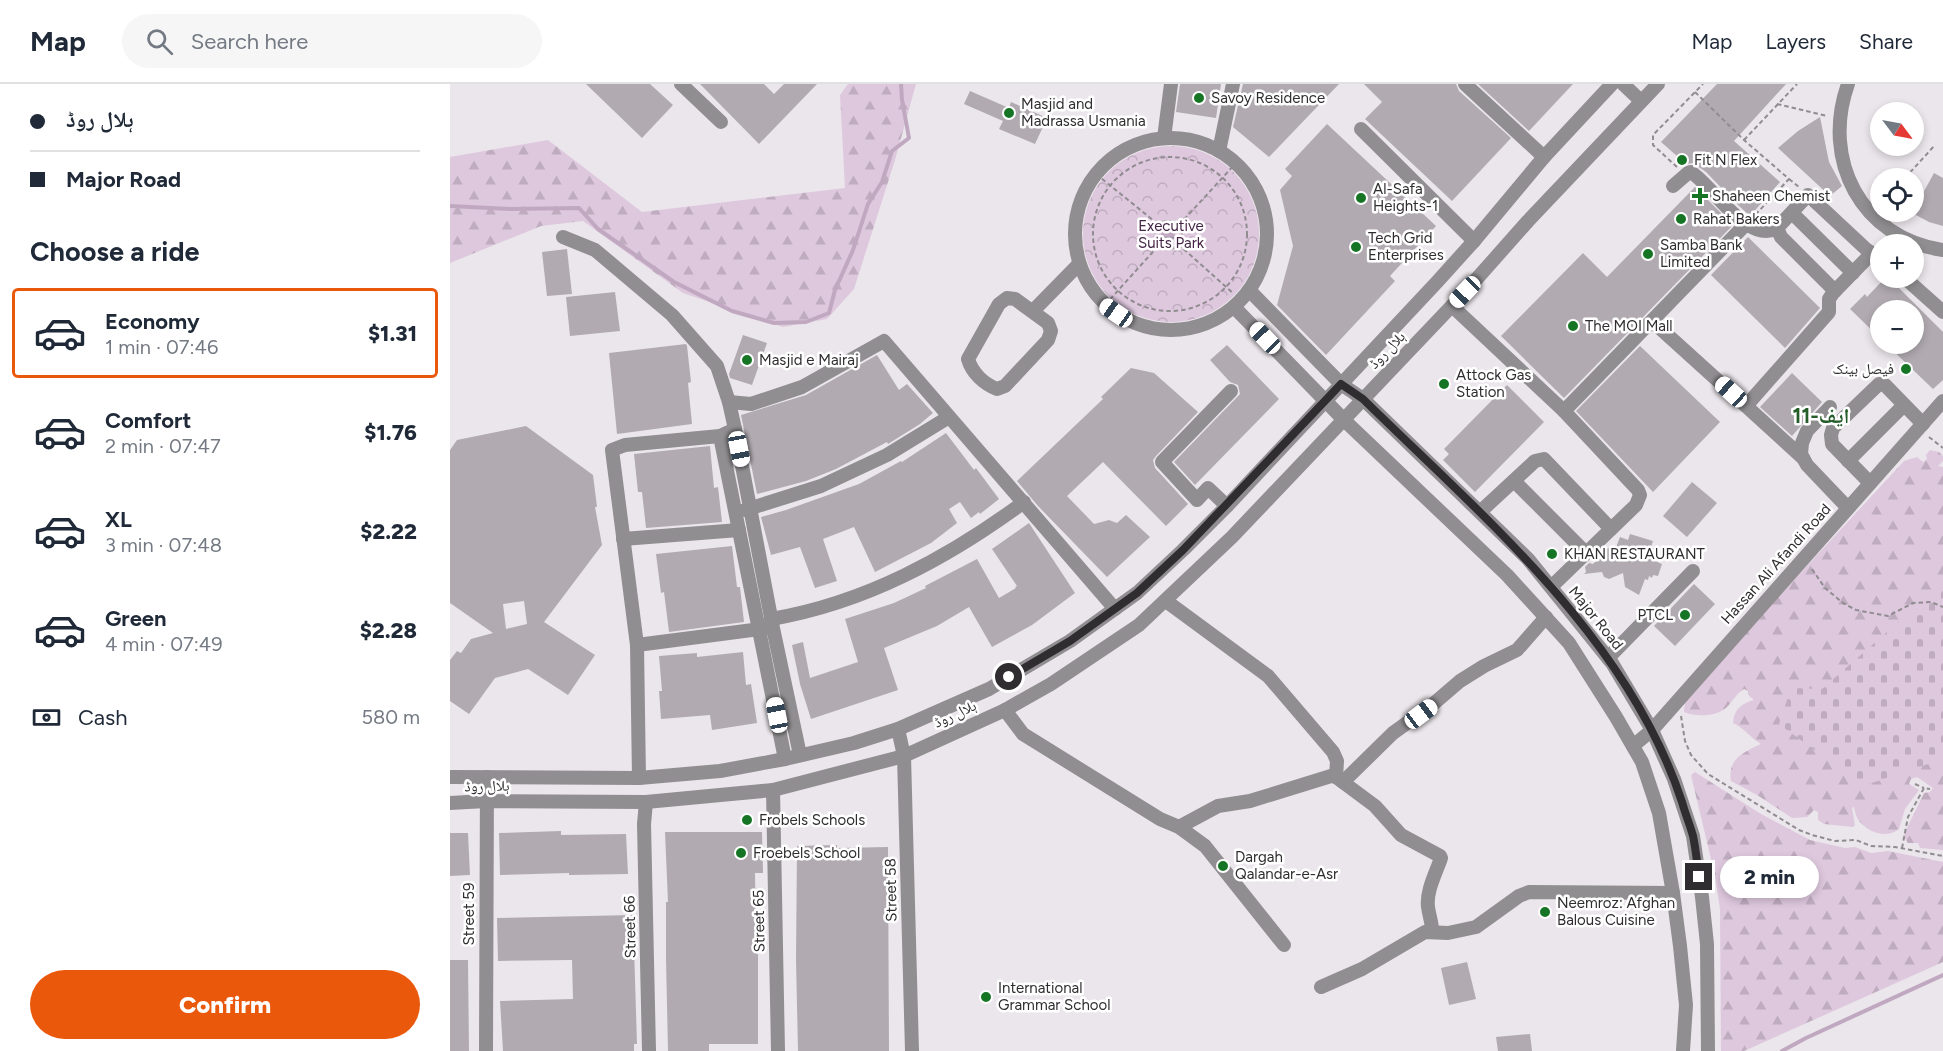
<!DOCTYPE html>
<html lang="en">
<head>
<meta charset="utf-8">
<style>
  body { margin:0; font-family:Figtree,"Noto Naskh Arabic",sans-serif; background:#f6f6f7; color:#1f2937; height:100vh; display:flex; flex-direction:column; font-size:22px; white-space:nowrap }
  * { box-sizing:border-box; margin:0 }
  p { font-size:20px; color:#747a83 }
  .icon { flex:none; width:33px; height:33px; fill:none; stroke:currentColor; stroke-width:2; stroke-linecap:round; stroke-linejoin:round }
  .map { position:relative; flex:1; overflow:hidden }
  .drawer { display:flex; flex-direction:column; background:#fff; width:450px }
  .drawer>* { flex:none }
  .top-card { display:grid; align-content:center; height:132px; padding:0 30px; background:#fff }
  .needle { width:39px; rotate:122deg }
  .buttons { position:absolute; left:1420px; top:18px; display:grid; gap:12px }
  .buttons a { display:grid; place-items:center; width:54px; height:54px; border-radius:50%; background:#fff; box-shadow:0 3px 9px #0003; font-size:30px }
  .end { position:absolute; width:27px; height:27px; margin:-14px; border:8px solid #2f2d2f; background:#fff; box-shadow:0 0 0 3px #fff }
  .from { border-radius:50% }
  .bubble { position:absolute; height:42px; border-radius:21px; background:#fff; box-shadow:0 3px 9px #0003; font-size:20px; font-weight:800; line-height:42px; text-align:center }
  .car { position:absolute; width:18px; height:36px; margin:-18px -9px; border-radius:8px; box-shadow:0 0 4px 2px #0007; background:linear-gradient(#fff 24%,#345 0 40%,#fff 0 76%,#345 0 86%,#fff 0) }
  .top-card b { display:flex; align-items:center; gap:21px; height:57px; font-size:22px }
  .top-card b+b { border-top:2px solid #e0e1e3 }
  .top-card i { width:15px; height:15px; background:#1f2937 }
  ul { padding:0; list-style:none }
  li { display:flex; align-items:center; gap:18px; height:90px; margin:0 12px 9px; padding:0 18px; border:3px solid transparent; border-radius:6px }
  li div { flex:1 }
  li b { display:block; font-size:22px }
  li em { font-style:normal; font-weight:800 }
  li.on { border-color:#ea580c }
  li>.icon { width:54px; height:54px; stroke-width:1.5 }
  h2 { padding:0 30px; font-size:27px; line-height:72px }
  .pay { display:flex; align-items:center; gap:15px; height:66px; padding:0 30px; font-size:22px }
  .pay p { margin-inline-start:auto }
  .primary-button { display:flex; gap:12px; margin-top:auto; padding:12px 30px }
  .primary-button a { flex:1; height:69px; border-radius:36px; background:#ea580c; color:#fff; font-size:24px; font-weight:800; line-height:69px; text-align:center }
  header { display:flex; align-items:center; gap:36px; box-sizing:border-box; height:84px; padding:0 30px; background:#fff; border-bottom:2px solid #e0e1e3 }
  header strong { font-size:28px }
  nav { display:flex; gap:33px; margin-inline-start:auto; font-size:21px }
  .search { width:420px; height:54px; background:#f6f6f7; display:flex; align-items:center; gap:15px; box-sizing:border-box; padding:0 21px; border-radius:33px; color:#747a83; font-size:22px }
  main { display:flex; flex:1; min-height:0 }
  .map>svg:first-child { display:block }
  .forest { fill:url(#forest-firs) }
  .cemetery { fill:url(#cemetery-stones) }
  .park { fill:url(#park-crowns) }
  .water { fill:url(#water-rules) }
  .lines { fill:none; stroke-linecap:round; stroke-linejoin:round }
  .stream { stroke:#c0a9c0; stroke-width:4 }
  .building { fill:#b1abb1; fill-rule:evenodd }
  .path { stroke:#908c90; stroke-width:2; stroke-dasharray:4.5 3; stroke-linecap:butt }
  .minor { stroke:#908e90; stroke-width:14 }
  .route { stroke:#2f2d2f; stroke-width:8 }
  .poi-dot { fill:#167525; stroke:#fff; stroke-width:2 }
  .labels { text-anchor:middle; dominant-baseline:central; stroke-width:5; stroke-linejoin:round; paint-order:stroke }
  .poi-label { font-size:15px; fill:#2f2d2f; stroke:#fff; text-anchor:start }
  .park-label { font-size:15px; fill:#452547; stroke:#fff }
  .street-label { font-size:15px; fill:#2f2d2f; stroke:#fff }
  .district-label { font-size:21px; font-weight:bold; fill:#255d2a; stroke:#fff }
</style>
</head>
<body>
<header>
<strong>Map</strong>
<div class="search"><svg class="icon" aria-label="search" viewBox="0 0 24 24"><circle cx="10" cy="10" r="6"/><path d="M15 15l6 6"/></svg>Search here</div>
<nav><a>Map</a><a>Layers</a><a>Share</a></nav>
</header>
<main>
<section class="drawer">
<div class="top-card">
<b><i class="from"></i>ہلال روڈ</b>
<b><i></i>Major Road</b>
</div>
<h2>Choose a ride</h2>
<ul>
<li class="on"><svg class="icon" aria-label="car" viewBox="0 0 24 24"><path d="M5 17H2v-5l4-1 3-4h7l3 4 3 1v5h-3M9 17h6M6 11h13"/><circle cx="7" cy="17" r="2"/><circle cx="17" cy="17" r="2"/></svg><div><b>Economy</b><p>1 min · 07:46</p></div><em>$1.31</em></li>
<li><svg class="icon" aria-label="car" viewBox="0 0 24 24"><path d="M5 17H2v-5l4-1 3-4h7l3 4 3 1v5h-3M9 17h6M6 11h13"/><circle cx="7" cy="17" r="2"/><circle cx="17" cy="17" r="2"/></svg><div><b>Comfort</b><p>2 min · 07:47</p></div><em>$1.76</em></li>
<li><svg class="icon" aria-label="car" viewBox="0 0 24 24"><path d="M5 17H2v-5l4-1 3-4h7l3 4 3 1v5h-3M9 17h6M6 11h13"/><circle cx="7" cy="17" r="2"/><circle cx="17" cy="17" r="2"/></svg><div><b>XL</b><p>3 min · 07:48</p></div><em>$2.22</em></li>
<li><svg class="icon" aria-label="car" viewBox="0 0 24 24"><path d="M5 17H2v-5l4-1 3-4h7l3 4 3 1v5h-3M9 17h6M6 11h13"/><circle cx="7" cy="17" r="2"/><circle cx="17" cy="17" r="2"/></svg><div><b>Green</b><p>4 min · 07:49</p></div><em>$2.28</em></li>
</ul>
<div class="pay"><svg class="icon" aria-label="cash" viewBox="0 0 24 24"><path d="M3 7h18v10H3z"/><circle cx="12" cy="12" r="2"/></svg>Cash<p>580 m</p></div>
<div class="primary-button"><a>Confirm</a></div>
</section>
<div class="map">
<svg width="1493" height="967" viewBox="0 0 1493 967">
  <defs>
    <pattern id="forest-firs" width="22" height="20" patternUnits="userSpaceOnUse" patternTransform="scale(1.5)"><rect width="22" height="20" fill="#dec8de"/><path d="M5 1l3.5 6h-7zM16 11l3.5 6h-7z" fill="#bfacbf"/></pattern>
    <pattern id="cemetery-stones" width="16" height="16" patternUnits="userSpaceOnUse" patternTransform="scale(1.5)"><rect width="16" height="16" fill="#dec8de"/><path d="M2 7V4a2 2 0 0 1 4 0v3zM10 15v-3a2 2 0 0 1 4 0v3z" fill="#bfacbf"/></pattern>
    <pattern id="park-crowns" width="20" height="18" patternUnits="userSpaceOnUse" patternTransform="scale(1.5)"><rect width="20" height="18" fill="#dec8de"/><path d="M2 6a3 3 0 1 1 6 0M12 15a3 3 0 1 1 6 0" fill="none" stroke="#bfacbf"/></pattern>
    <pattern id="water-rules" width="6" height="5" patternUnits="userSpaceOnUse" patternTransform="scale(1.5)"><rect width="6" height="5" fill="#c0a9c0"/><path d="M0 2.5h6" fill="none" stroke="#9c8a9c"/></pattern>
  </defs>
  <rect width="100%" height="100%" fill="#ebe6eb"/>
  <g class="forest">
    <polygon points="398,0 466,0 445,76 404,205 377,235 333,243 233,209 133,137 91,142 0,179 0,73 98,56 192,128 395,104 390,11"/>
    <path d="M1480 366 1489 368 1493 372V377L1488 382 1493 383V766L1470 764 1468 759H1458L1453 752 1474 709 1480 708 1483 704 1467 693 1461 695 1459 700 1469 706 1455 725 1449 745C1437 755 1419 749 1409 737 1406 733 1405 728 1404 723L1402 724 1405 741 1403 743 1374 740 1368 736V728L1364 726 1357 733 1342 734 1307 711 1281 697C1277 675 1294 668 1311 660 1301 654 1294 644 1283 639 1284 625 1292 619 1304 616L1299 612 1298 607 1294 605C1286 610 1283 617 1277 623 1267 633 1246 633 1234 628 1234 618 1238 612 1245 603L1454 377 1467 373 1473 378 1477 375 1476 371Z"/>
    <polygon points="1245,688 1311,730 1360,756 1395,764 1405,763 1421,769 1438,767 1493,778 1493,878 1294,967 1271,967 1270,825 1265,792 1241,691"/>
  </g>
  <polygon class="cemetery" points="1493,503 1493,675 1413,702 1329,640 1341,604 1372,605 1453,534"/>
  <circle class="park" cx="721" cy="150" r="88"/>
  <circle class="water" cx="718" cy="151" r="7"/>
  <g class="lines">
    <g class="stream">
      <polyline points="0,122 61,125 129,124 148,145 224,198 282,227 324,239 356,238 379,229 385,206 403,166 418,120 432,98 442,67 459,54 452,16 451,0"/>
      <polyline points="1332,967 1356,954 1493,891"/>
    </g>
  </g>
  <g class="building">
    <polygon points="136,0 200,0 223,21 192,54"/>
    <polygon points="250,0 314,0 324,10 334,0 367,0 309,60"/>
    <polygon points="730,0 771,0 766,34 726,28"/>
    <polygon points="793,0 889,0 819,73 783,43"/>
    <polygon points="914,0 1006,0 1009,7 1061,54 1002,117 915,35 932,18"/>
    <polygon points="1028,0 1123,0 1079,47"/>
    <polygon points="1267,0 1336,0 1284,57 1330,98 1300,132 1288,121 1256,88 1243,79 1236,80 1211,58"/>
    <polygon points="520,7 559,24 561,18 597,34 585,60 549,45 553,37 514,20"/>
    <polygon points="1370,33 1379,78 1392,102 1380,112 1328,64 1348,47"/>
    <polygon points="877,40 986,142 940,192 945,197 876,271 827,221 843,162 830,106 842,92 835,85"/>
    <polygon points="1484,89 1493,94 1493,142 1479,138 1462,129"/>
    <polygon points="1245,103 1283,141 1114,314 1051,252 1133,169 1157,193"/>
    <polygon points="1298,153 1370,224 1335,264 1261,191"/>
    <polygon points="117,165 122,210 97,212 92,168"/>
    <polygon points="1434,195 1439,200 1442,197 1493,248 1493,296 1483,305 1436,260 1464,260 1464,226 1431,226 1431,255 1400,225 1415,210 1417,213"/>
    <polygon points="165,208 170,247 120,252 116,213"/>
    <polygon points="293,251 317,259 302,301 280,294 279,290"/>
    <polygon points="236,260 237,262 241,298 238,299 242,340 167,350 159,269"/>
    <polygon points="777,261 829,315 745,401 724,378 790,310 788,301 780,298 760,276"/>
    <polygon points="1190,262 1270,338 1203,408 1126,327"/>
    <polygon points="427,271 449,306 457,300 483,329 470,340 438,360 437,358 386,385 356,397 307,410 291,331 356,311"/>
    <polygon points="681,284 704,289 748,328 706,372 703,376 705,384 738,420 716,442 653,378 617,412 644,440 659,436 667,439 676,431 700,453 657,493 588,422 567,397 653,315 651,313"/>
    <polygon points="1342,289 1372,318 1342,352 1310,323"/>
    <polygon points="1057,301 1094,338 1025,408 993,376 999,370 994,365"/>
    <path d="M76 342 143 391 147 423H145L152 461 94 538 145 571 118 611 78 585 45 594 19 630 0 617V576L7 567 11 569 21 555 43 549 0 519V366L7 356ZM74 517 77 540 56 545 53 520Z"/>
    <polygon points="496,349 524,386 526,384 549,415 530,430 529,428 521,434 510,418 499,425 507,439 481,459 425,488 404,443 373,455 387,497 365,504 350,463 321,471 311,433 336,426 409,400 451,377 452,378"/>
    <polygon points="260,362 264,404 268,403 272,438 196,444 192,408 188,408 184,370"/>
    <polygon points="1242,398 1267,419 1237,453 1213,432"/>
    <polygon points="579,439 625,509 582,541 542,563 519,523 487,542 434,564 448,606 361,635 350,600 342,561 353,558 360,594 408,578 395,535 444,519 476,504 475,502 527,475 549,514 566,504 565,503 567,502 542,465"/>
    <polygon points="1180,450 1203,457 1201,463 1209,466 1205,477 1212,480 1208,492 1203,491 1202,494 1199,492 1198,496 1195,495 1189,511 1175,503 1173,489 1159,495 1154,493 1152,488 1134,490 1136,488 1135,483 1139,479 1143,480 1158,464 1165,466 1170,453 1178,456"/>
    <polygon points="282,462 287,503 290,503 294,538 219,548 214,508 211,509 206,470"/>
    <polygon points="1244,500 1265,520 1225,562 1204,542"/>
    <polygon points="293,568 296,601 301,600 307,639 262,646 260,631 211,635 209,607 212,607 209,572 247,569 247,573"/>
    <polygon points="111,747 111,751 176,750 178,790 119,791 119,789 50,791 49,749"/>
    <polygon points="215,748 312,748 313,789 305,789 306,853 308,853 308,960 259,960 259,967 218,967 216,875 216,818 218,818"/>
    <polygon points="0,749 18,749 20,791 0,792"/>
    <polygon points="387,761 387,764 438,763 439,967 348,967 346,876 347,762"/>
    <polygon points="183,831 187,960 184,960 184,967 53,967 50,917 123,915 122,876 48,877 47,834"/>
    <polygon points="0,876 18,876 19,967 0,967"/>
    <polygon points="1017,878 1026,915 999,921 991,884"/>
    <polygon points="1080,950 1082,967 1048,967 1046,953"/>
  </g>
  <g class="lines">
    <g class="path">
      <polyline points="1245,8 1294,56 1339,95 1306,130"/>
      <polyline points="1327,20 1377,32"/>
      <polyline points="1294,56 1347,0"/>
      <circle cx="720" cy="150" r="77"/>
      <polyline points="1227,83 1203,61 1203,51 1253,0"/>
      <polyline points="646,90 709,141"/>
      <polyline points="1455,94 1485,61"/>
      <polyline points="1339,95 1349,103"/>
      <circle cx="718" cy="151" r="14"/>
      <polyline points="729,141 786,79"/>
      <polyline points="728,160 784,210"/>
      <polyline points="655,221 709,161"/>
      <polyline points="1479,353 1493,364"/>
      <polyline points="1362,485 1375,504 1393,519 1406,526 1438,532 1463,519 1481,518 1493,523"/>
      <polyline points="1231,632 1235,657 1241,671 1258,690 1349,746 1362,751 1385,757 1406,756 1421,762 1445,763 1493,772"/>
      <polyline points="1465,700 1474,704"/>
      <polyline points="1452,764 1458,733 1474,704 1480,705"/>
    </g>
    <g class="minor">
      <polyline points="231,0 271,38"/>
      <polyline points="1015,0 1094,73"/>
      <polyline points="1173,0 1191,17"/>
      <path d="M1398 0C1371 76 1411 154 1493 166"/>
      <polyline points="911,45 1024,157"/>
      <polyline points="714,54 721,0"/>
      <circle cx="721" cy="150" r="96"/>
      <polyline points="769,67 783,0"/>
      <path d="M1223 102 1238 89 1241 88C1264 103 1297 161 1328 144"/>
      <polyline points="1342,129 1403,189"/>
      <polyline points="113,153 145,166 222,231 267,282 279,318 285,345 323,544 350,671"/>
      <polyline points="1455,194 1493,228"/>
      <polyline points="799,206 891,300 913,315 1078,475 1162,579 1202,646 1224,695 1243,752 1252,813 1257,860 1258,967"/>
      <polyline points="1385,207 1331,153 1328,146 1329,142 1358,111 1417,166 1431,175"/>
      <path d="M557 214 565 215 598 239 601 247 598 256 555 302 547 305C534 300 522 289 518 275L549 220Z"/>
      <polyline points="1002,222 1114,327"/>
      <polyline points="784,223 894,336 1057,491 1119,559 1166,633 1192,678 1209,729 1223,809 1230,862 1236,921 1233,967"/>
      <polyline points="583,227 629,180"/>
      <polyline points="1202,237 1296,322"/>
      <polyline points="279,318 301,320 352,303 434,257 665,525"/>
      <polyline points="1380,323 1357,347 1352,359 1351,370 1357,381 1398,424"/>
      <polyline points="270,352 335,675"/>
      <polyline points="1353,374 1296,322 1379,228 1379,215 1383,209 1422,169"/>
      <polyline points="1398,377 1454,321"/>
      <polyline points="1064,397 1136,469"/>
      <polyline points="1420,399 1382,360 1381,351 1383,344 1429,300 1435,301 1473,340"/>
      <polyline points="777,422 758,404 747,416 712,378 781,307"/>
      <polyline points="295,426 371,402 437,371 499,333"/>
      <polyline points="1030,428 1085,377 1094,375 1161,445"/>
      <polyline points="173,455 289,446"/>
      <polyline points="1101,503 1186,421 1190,411 1188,406 1114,327 1296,140"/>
      <polyline points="716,517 818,592 883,668 887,677 886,693"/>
      <path d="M321 535C415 519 498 474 574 418"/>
      <polyline points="187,561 318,544"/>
      <polyline points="1158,574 1243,487"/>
      <polyline points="555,626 573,650 710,735 729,743 755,762 834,861"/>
      <polyline points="448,645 454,672 462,967"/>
      <polyline points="1183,662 1202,646 1493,317"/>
      <polyline points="0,693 189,694 270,687 335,675 404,659 448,645 539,605 620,557 687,509 733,466 777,422 987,198 1024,157 1094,73 1162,0"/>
      <polyline points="189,694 187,561 162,366 175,361 270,352 285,345"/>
      <polyline points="893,698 943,649 982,621 1010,597 1034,582 1067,566 1096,533"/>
      <polyline points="323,706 328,967"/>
      <polyline points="196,718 194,740 199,967"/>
      <polyline points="0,719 36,717 196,718 323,706 454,672 555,626 601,600 689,541 782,453 1015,208 1078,137 1208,0"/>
      <path d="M729 743 768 722 800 717 881 692 886 693 925 722 951 751 990 772 991 774C986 789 976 807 978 823 979 831 982 838 982 847"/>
      <polyline points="871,903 912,885 975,848 998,849 1026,843 1069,812 1079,808 1223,809"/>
      <polyline points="36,967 37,693"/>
    </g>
  </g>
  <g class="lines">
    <path class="route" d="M559 593 620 557 687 509 733 466 891 300 913 315C1033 433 1178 553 1232 718 1235 729 1240 741 1243 752 1246 766 1247 779 1249 793"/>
  </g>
  <g class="poi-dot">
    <circle cx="749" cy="14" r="6"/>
    <circle cx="559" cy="29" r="6"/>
    <circle cx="1232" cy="76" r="6"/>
    <path d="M1247 103h6v6h6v6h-6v6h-6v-6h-6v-6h6z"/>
    <circle cx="911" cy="114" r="6"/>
    <circle cx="1231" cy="135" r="6"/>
    <circle cx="906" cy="163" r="6"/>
    <circle cx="1198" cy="170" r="6"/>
    <circle cx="1123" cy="242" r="6"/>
    <circle cx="297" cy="276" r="6"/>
    <circle cx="1456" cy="285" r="6"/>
    <circle cx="994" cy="300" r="6"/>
    <circle cx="1102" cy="470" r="6"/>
    <circle cx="1235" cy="531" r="6"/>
    <circle cx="297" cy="736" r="6"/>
    <circle cx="291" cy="769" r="6"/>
    <circle cx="773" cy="782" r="6"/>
    <circle cx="1095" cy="828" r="6"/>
    <circle cx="536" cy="913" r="6"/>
  </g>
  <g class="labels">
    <g class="poi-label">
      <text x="761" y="14">Savoy Residence</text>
      <text x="571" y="20">Masjid and<tspan x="571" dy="17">Madrassa Usmania</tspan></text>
      <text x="1244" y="76">Fit N Flex</text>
      <text x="923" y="105">Al-Safa<tspan x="923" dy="17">Heights-1</tspan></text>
      <text x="1262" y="112">Shaheen Chemist</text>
      <text x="1243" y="135">Rahat Bakers</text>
      <text x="918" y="154">Tech Grid<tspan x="918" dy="17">Enterprises</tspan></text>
      <text x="1210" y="161">Samba Bank<tspan x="1210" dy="17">Limited</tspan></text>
      <text x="1135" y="242">The MOI Mall</text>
      <text x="309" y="276">Masjid e Mairaj</text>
      <text x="1444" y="285" text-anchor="end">فیصل بینک</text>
      <text x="1006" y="291">Attock Gas<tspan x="1006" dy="17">Station</tspan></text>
      <text x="1114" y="470">KHAN RESTAURANT</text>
      <text x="1223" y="531" text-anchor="end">PTCL</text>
      <text x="309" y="736">Frobels Schools</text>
      <text x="303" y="769">Froebels School</text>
      <text x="785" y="773">Dargah<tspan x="785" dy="17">Qalandar-e-Asr</tspan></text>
      <text x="1107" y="819">Neemroz: Afghan<tspan x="1107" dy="17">Balous Cuisine</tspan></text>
      <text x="548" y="904">International<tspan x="548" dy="17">Grammar School</tspan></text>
    </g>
    <g class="park-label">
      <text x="721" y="142">Executive<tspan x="721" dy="17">Suits Park</tspan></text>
    </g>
    <g class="street-label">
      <text transform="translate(937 266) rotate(-46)">ہلال روڈ</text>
      <text transform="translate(1326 480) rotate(-48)">Hassan Ali Afandi Road</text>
      <text transform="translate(1146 534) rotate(51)">Major Road</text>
      <text transform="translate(505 630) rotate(-25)">ہلال روڈ</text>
      <text transform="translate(37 702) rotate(-1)">ہلال روڈ</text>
      <text transform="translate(441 806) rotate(-91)">Street 58</text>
      <text transform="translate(19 830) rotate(-90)">Street 59</text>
      <text transform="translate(309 837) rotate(-91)">Street 65</text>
      <text transform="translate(180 843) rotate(-91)">Street 66</text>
    </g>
    <g class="district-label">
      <text x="1371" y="331">ایف-11</text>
    </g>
  </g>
</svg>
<div class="buttons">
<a><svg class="needle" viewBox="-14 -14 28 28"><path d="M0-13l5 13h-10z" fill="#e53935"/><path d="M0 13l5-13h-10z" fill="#747a83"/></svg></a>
<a><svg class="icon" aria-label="locate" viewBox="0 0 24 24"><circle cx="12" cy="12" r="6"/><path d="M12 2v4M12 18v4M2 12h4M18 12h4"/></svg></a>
<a>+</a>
<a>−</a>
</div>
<i class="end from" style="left:559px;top:593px"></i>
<i class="end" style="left:1249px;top:793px"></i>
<div class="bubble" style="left:1270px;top:772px;width:99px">2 min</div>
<i class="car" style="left:1015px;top:208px;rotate:224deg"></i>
<i class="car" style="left:666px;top:229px;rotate:305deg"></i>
<i class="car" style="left:815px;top:254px;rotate:316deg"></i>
<i class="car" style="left:1281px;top:308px;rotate:312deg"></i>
<i class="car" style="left:289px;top:365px;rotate:169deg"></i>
<i class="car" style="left:971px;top:630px;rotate:53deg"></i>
<i class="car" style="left:327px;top:631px;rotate:349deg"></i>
</div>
</main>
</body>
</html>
